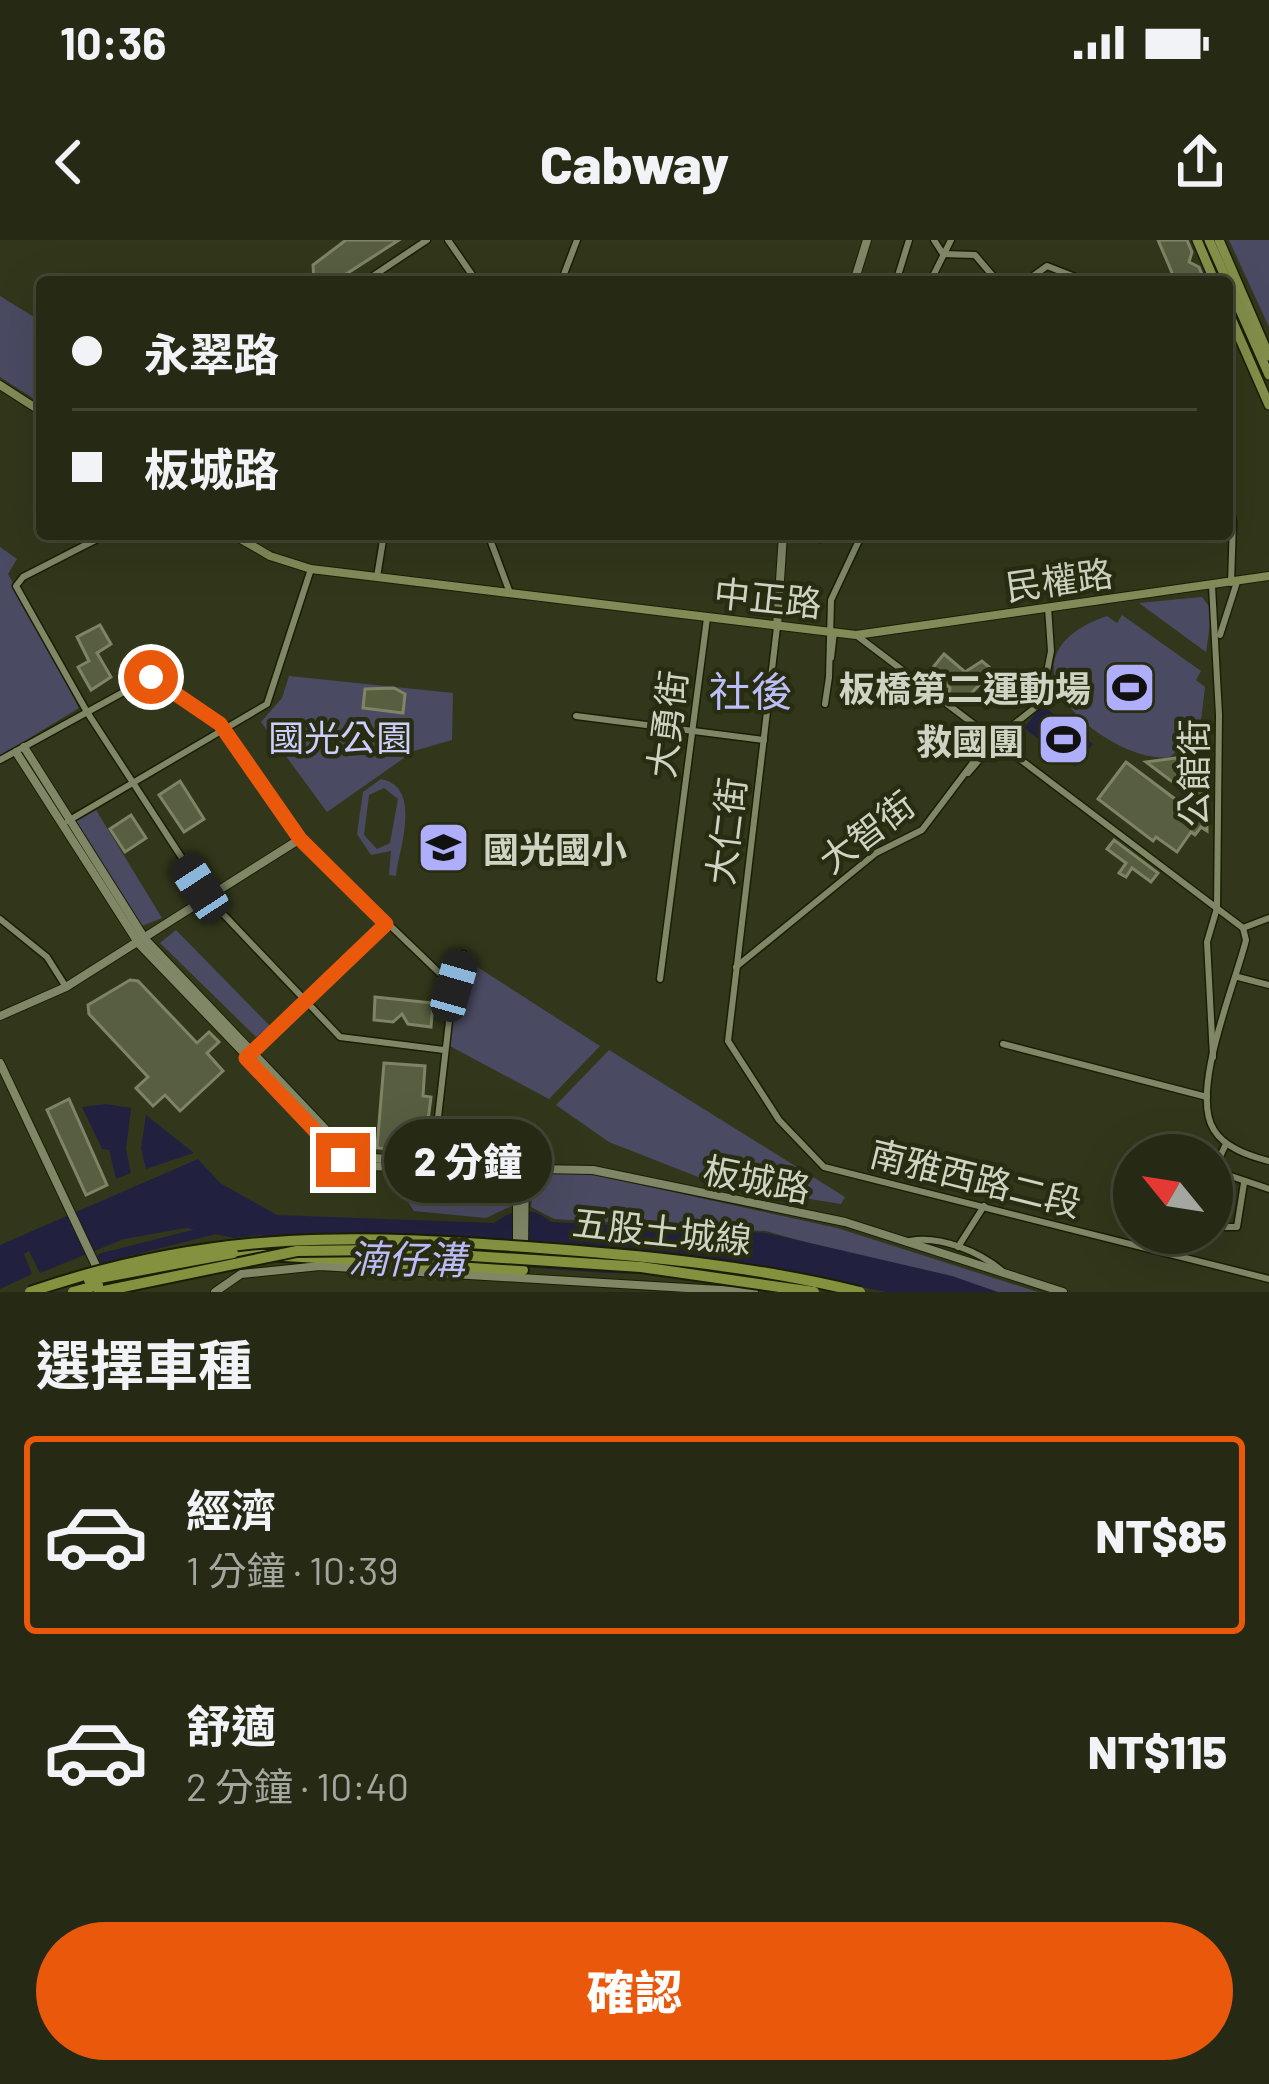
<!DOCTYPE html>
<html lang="zh-TW">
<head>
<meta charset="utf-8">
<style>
  body { margin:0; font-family:Barlow,"Noto Sans TC",sans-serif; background:#2e311d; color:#f1f3f6; height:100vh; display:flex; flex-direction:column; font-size:45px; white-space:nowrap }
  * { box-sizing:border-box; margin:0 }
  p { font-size:39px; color:#a4a6a0 }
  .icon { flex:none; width:66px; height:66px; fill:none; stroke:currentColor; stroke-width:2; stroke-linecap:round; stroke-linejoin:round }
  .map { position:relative; height:1052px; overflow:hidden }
  .drawer { display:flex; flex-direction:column; background:#262914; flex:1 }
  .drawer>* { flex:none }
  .guide { position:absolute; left:36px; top:36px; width:1197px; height:264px; border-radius:12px; box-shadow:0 12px 48px #0002,0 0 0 3px #424534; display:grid; align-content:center; height:264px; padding:0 36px; background:#262914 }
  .needle { width:78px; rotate:300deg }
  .tools { position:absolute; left:1113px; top:894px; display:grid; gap:24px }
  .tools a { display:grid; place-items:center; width:120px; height:120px; border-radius:50%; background:#262914; box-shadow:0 12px 48px #0002,0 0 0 3px #424534; font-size:60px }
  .end { position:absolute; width:54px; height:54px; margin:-27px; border:15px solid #ea580c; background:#fff; box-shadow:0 0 0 6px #fff }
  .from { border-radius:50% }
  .bubble { position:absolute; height:84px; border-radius:42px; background:#262914; box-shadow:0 12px 48px #0002,0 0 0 3px #424534; font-size:39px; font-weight:800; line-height:84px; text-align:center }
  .car { position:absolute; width:36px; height:72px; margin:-36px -18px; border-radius:15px; box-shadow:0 0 9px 3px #0007; background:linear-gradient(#222 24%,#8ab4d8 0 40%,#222 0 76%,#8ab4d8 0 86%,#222 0) }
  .guide b { display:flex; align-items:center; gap:42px; height:114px; font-size:45px }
  .guide b+b { border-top:3px solid #424534 }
  .guide i { width:30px; height:30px; background:#f1f3f6 }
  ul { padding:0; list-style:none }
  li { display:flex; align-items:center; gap:36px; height:198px; margin:0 24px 18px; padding:0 12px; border:6px solid transparent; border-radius:12px }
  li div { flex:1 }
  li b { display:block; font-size:45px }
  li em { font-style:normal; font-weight:800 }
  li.current { border-color:#ea580c }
  li>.icon { width:108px; height:108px; stroke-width:1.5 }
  h2 { padding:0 36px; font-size:54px; line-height:144px }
  .primary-button { display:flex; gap:24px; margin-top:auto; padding:24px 36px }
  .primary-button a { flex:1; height:138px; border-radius:72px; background:#ea580c; color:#fff; font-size:48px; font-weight:800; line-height:138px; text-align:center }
  .status { display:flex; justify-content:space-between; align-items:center; height:84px; padding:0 60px; background:#262914; direction:ltr }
  .status svg { height:33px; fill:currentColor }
  header { display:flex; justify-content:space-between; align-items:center; height:156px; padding:0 36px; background:#262914; font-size:54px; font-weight:800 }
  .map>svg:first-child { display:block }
  .green { fill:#4a4b62; fill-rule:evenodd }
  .water { fill:#21213f }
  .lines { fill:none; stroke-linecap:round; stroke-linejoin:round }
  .river { stroke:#21213f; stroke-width:10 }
  .building { fill:#585e40; stroke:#7e8465; stroke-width:3 }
  .minor-casing { stroke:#1a1e03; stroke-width:9 }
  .tertiary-casing { stroke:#1a1e03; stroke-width:10 }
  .secondary-casing { stroke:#1a1e03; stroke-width:10 }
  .primary-casing { stroke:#1a1e03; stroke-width:12 }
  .trunk-casing { stroke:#1a1e03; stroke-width:14 }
  .minor { stroke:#808767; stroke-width:6 }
  .tertiary { stroke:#808767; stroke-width:8 }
  .secondary { stroke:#828b58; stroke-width:8 }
  .primary { stroke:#838f4a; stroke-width:9 }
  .trunk { stroke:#849240; stroke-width:10 }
  .trunk-bridge-casing { stroke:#1a1e03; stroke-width:14; stroke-linecap:butt }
  .trunk-bridge { stroke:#849240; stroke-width:10 }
  .route { stroke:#ea580c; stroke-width:15 }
  .labels { text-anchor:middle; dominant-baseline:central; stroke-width:9; stroke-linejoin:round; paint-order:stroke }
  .street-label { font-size:36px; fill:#cfd3c3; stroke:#282d11 }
  .poi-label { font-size:36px; font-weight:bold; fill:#cfd3c3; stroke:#282d11; text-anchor:end }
  .park-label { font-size:36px; fill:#ccceff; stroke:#282d11 }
  .water-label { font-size:39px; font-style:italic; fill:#bbbcf9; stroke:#282d11 }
  .quarter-label { font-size:42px; fill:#bcbef7; stroke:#282d11 }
</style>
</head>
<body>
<div class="status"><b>10:36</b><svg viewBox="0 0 49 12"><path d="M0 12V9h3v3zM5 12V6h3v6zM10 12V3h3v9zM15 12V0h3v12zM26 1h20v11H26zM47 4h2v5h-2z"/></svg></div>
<header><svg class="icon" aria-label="back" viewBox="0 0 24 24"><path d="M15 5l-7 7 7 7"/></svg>Cabway<svg class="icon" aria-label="share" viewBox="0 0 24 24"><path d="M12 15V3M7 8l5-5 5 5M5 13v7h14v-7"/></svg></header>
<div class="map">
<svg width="1269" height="1052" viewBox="0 0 1269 1052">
  <rect width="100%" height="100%" fill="#32371b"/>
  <g class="green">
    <polygon points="1229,0 1269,0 1269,87"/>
    <polygon points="0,56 42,82 42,164 0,137"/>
    <polygon points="0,307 17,319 8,334 79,468 0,516"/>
    <polygon points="1202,357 1212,370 1206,412 1139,363"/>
    <path d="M1122 375 1201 431 1196 440 1205 447 1200 489 1170 517C1113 526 980 420 1107 376L1117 383Z"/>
    <polygon points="289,436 453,453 452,500 414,511 327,572 261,482 282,458"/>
    <path d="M381 539C422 547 400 606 396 636L389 635 391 611 371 615 357 594 363 552ZM384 548 398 559 390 603 377 609 364 595 369 555Z"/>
    <polygon points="96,570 162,678 142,686 76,581"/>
    <polygon points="176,690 270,786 256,797 160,703"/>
    <polygon points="465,719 600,806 549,859 448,805"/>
    <polygon points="609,810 845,957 841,964 716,944 609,902 556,865"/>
    <polygon points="546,933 591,934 837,988 1038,1052 983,1052 766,991 554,979 531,967 534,937"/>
    <polygon points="453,936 511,939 514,965 486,978 414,971 406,959 435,958 437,948"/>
  </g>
  <g class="water">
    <polygon points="1042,465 1093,504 1075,527 1024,488"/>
    <polygon points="106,864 131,868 126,909 131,933 116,939 109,910 102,909 82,867"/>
    <polygon points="146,875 194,913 146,929 141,908"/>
    <path d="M198 919 220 943 277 975 494 983C513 969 532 965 551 982L767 993 952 1036 998 1052H886L814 1038 605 1033 366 1016 288 1008 261 995 234 998 186 988 124 999 40 1033 29 1011 24 1014 32 1034 0 1049V1005Z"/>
  </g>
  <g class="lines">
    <polyline class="river" points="102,1018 220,988"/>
  </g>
  <g class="building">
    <polygon points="346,0 399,0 343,36 314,41 313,25"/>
    <polygon points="1158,0 1187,0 1192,12 1189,22 1199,27 1205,42 1176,42"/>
    <polygon points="100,385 111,404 97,413 111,437 91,450 78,427 89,421 77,397"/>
    <polygon points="944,414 965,432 982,421 989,427 985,439 964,461 949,454 950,448 930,431"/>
    <polygon points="394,448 405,454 403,473 363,468 365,449"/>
    <polygon points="1206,506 1207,591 1201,587 1195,595 1191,592 1177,612 1156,597 1153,601 1098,559 1126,522 1187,568 1194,558 1146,522 1191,516 1190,507"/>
    <polygon points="180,541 204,579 184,592 159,555"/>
    <polygon points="131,575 146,598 125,612 110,589"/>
    <polygon points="1114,600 1158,633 1151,642 1132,628 1126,637 1119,633 1126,623 1107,609"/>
    <polygon points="130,740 138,741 197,803 209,792 219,802 207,813 223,831 180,871 165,855 153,866 136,848 148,837 89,774 88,765"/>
    <polygon points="375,757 433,763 431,787 408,784 402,774 393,782 374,780"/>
    <polygon points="384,823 425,826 423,856 431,857 424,912 377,908"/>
    <polygon points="69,859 107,945 86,955 47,870"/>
  </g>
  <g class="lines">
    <defs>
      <g id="minor">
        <polyline points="448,0 477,42"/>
        <polyline points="934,0 943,14 975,15 998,42"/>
        <polyline points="364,42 427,0"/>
        <polyline points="561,42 577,0"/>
        <polyline points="896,42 909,0"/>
        <polyline points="930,42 951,0"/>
        <polyline points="1025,42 1047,26 1088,42"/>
        <polyline points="1227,250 1233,282 1231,343"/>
        <polyline points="107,294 23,337 16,346 87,472 208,658 340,797 444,810"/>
        <polyline points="488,294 510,353"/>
        <polyline points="820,299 821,294"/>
        <polyline points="377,337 384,294"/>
        <polyline points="1212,346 1219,475 1217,668 1207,702 1213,817"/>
        <polyline points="777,387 728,801 779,880 824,927 1269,1039"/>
        <polyline points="856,395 1243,688"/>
        <polyline points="1220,395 1237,342"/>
        <polyline points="831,418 834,392"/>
        <polyline points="829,437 831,360 862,294"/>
        <polyline points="825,464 829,437"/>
        <polyline points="576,476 764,500"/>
        <polyline points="0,520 151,437 219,484 300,599 453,746 432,930"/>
        <polyline points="968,533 986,512"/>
        <polyline points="68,581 267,464 311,329"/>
        <polyline points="0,679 47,717 66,747"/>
        <path d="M1243 688 1246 700C1236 742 1189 852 1214 890 1225 908 1249 916 1269 921"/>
        <polyline points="1243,688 1269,678"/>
        <polyline points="736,727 876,613 922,590 984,508 1041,463 1051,411 1048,367"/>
        <polyline points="1238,737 1269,745"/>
        <polyline points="660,739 707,378"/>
        <polyline points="453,746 463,714"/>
        <polyline points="1003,804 1207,857"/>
        <polyline points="250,814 386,684"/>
        <polyline points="1214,929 1226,904"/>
        <polyline points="1213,930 1269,949"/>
        <polyline points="1212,987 1237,987 1244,943"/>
        <path d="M910 1001C940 995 979 1012 1001 1030"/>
        <polyline points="958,1007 984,966"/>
      </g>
      <g id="tertiary">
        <polyline points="854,42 867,0"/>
        <polyline points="777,387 783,294"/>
        <polyline points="24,507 145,699 351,916 422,922 431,929"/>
        <polyline points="16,512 139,704 353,926 593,930 845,982 1063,1052"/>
        <polyline points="0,776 66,747 300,599"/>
        <polyline points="0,823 98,1030"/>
        <polyline points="517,1007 517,931"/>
        <polyline points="524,1007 525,930"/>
        <polyline points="215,1052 241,1034 320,1026 754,1052"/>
      </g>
      <g id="secondary">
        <polyline points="0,145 42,172"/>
        <polyline points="232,294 270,316 311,329 856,395 1269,336"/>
      </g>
      <g id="primary">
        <polyline points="1197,0 1215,42"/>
        <polyline points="1209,0 1269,135"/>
        <polyline points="1219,0 1269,116"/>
        <polyline points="1227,69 1269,165"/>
      </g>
      <polyline id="trunk" points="233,1013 523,1030"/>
    </defs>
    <use href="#minor" class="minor-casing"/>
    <use href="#tertiary" class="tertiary-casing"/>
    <use href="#secondary" class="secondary-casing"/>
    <use href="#primary" class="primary-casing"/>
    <use href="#trunk" class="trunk-casing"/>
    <use href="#minor" class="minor"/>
    <use href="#tertiary" class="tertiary"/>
    <use href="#secondary" class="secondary"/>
    <use href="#primary" class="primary"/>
    <use href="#trunk" class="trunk"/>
    <defs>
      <g id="trunk-bridge">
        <polyline points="89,1040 233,1013"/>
        <path d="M30 1052C216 988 361 994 553 1009 657 1017 758 1027 860 1052"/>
        <polyline points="73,1052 98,1045"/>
        <polyline points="99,1052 297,1011 380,1010 641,1027 814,1052"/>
      </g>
    </defs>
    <use href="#trunk-bridge" class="trunk-bridge-casing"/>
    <use href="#trunk-bridge" class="trunk-bridge"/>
  </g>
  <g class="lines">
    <polyline class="route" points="151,437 220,484 300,599 386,684 246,818 343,920"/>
  </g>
  <defs>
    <symbol id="stadium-square" viewBox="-11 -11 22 22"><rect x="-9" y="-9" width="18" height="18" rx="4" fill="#aeaefb" stroke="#282d11"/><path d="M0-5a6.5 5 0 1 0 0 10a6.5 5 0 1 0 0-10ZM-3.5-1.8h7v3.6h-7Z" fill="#111"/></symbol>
    <symbol id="school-square" viewBox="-11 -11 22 22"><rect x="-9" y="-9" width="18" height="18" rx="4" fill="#aeaefb" stroke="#282d11"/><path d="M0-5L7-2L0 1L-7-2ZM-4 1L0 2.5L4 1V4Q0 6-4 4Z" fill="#111"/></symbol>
  </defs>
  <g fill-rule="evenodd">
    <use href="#stadium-square" x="1100" y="418" width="59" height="59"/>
    <use href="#stadium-square" x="1034" y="470" width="59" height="59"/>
    <use href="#school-square" x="414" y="578" width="59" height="59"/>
  </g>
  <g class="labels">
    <g class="street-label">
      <text transform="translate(1059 339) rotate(-8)">民權路</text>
      <text transform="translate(768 357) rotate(6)">中正路</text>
      <text transform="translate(666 484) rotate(-83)">大勇街</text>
      <text transform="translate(1192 533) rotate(-90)">公館街</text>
      <text transform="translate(725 591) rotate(-83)">大仁街</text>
      <text transform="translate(866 591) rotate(-37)">大智街</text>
      <text transform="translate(976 937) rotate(14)">南雅西路二段</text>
      <text transform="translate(757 938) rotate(11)">板城路</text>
      <text transform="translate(662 990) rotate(6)">五股土城線</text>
    </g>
    <g class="poi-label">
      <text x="1091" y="447">板橋第二運動場</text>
      <text x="1024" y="500">救國團</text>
      <text x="483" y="608" text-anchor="start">國光國小</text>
    </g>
    <g class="park-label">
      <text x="340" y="496">國光公園</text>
    </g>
    <g class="water-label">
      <text transform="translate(407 1018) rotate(1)">湳仔溝</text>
    </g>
    <g class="quarter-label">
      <text x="751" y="450">社後</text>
    </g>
  </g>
</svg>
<div class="tools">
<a><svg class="needle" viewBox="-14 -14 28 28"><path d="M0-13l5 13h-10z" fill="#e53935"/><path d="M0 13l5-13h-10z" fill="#a4a6a0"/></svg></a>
</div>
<i class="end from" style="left:151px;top:437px"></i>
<i class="end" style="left:343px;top:920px"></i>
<div class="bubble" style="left:384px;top:879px;width:168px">2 分鐘</div>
<i class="car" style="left:200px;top:648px;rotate:327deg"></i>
<i class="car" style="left:454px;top:746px;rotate:16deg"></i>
<div class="guide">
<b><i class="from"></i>永翠路</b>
<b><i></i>板城路</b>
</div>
</div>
<section class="drawer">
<h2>選擇車種</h2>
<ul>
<li class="current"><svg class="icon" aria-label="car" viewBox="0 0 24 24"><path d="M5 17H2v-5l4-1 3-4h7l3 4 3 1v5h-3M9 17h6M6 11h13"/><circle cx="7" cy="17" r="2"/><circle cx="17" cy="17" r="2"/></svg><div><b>經濟</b><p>1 分鐘 · 10:39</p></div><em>NT$85</em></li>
<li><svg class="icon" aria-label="car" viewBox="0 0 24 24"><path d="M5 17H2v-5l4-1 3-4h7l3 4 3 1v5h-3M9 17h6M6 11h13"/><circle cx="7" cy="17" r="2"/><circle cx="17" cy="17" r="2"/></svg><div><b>舒適</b><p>2 分鐘 · 10:40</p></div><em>NT$115</em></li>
</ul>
<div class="primary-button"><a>確認</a></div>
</section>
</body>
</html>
